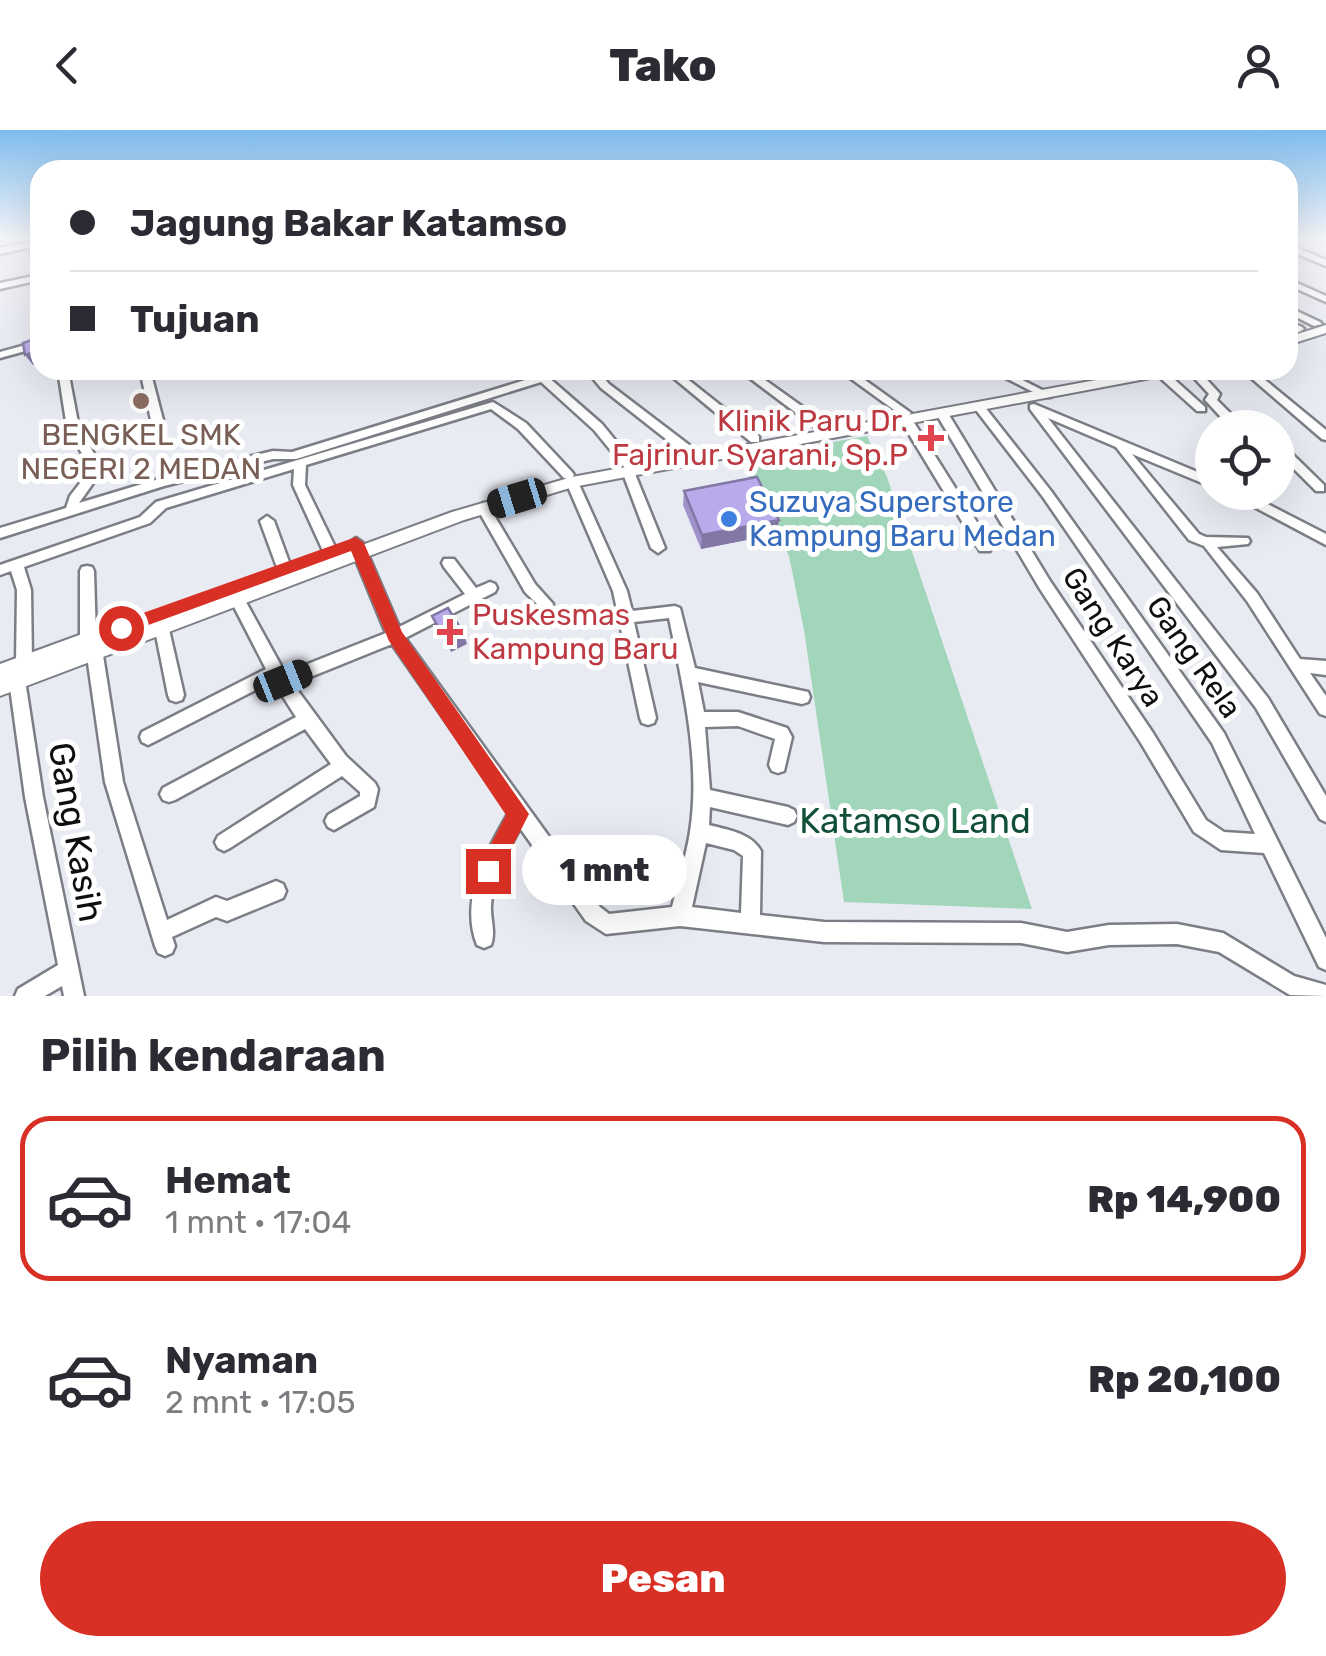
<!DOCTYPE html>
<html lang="id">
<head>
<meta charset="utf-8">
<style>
  body { margin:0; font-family:Rubik,sans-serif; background:#f2f2f3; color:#2b2b33; height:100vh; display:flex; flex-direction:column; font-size:38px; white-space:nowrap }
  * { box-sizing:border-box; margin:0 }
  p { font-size:32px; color:#7c7c81 }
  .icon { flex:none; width:55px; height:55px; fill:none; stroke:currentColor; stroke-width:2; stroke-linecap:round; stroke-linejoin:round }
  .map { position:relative; height:866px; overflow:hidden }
  .panel { display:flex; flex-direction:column; background:#fff; flex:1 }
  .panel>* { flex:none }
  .guide { position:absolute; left:30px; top:30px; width:1268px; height:220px; border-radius:30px; box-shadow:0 10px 40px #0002; display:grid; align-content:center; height:220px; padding:0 40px; background:#fff }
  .buttons { position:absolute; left:1195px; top:280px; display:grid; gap:20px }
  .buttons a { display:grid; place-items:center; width:100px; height:100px; border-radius:50%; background:#fff; box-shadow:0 10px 40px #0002; font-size:50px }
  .end { position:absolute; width:45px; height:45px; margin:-22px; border:12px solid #d93025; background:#fff; box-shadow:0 0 0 5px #fff }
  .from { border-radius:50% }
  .bubble { position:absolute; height:70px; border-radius:35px; background:#fff; box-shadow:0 10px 40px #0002; font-size:32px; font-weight:800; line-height:70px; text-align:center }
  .car { position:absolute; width:30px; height:60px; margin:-30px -15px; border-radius:12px; box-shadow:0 0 8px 2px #0007; background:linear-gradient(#222 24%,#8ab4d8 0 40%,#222 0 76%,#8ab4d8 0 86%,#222 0) }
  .guide b { display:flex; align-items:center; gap:35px; height:95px; font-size:38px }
  .guide b+b { border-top:2px solid #e1e1e2 }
  .guide i { width:25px; height:25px; background:#2b2b33 }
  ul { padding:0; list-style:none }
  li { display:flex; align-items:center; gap:30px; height:165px; margin:0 20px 15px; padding:0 20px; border:5px solid transparent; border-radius:30px }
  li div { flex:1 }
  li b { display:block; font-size:38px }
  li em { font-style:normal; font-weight:800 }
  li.current { border-color:#d93025 }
  li>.icon { width:90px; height:90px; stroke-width:1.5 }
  h2 { padding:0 40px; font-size:45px; line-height:120px }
  .cta { display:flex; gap:20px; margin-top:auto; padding:20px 40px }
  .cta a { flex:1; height:115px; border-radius:60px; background:#d93025; color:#fff; font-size:40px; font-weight:800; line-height:115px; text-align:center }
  header { display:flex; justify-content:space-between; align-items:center; height:130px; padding:0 40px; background:#fff; font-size:45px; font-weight:800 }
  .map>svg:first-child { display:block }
  .green { fill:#a1d6ba }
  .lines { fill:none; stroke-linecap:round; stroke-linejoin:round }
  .minor-casing { stroke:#7c7e86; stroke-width:5 }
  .major-casing { stroke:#7c7e86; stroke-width:4 }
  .minor { fill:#fff; fill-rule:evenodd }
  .major { fill:#fff; fill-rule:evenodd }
  .wall { fill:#9f92cb }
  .shaded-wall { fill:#8277a5 }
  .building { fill:#b9aaec; stroke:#8277a5; stroke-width:2.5 }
  .route { fill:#d93025 }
  .education-dot { fill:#8d6e63; stroke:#fff; stroke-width:4 }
  .health-dot { fill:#e0444e; stroke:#fff; stroke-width:4 }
  .shop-dot { fill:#3f7fe0; stroke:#fff; stroke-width:4 }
  .labels { text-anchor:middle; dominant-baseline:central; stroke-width:10; stroke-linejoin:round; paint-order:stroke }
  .health-label { font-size:30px; fill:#be3a42; stroke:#fff; text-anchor:end }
  .education-label { font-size:30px; fill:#785e54; stroke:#fff }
  .shop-label { font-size:30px; fill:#366cbe; stroke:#fff; text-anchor:start }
  .street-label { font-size:30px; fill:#0e0e11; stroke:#fff }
  .near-park-label { font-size:35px; fill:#114e36; stroke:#fff }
  .near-street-label { font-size:35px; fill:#0e0e11; stroke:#fff }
</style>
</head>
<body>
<header><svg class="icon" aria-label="back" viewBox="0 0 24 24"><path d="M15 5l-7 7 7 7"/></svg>Tako<svg class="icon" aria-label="person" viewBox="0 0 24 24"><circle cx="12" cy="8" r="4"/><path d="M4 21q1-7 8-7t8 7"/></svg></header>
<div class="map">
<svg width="1326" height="866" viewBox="0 0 1326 866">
  <rect width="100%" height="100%" fill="#e9ebf3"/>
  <polygon class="green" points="867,306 887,347 1032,779 844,772 804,500 789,426 740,328"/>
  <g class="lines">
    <defs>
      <g id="minor">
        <polygon points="30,109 40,109 40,156 37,155 35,151 0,159 0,153 34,146 31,117 0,124 0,118 30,112"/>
        <polygon points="1288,114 1326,130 1326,136 1288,120"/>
        <polygon points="1288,149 1326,166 1326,172 1288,155"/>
        <polygon points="1288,177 1320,192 1322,194 1314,196 1288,183"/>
        <polygon points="1288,191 1302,197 1304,199 1299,202 1288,197"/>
        <polygon points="40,211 40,217 0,228 0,222"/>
        <polygon points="58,240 68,240 79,298 103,339 79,373 162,348 273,321 292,322 535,247 529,240 540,240 602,294 637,337 639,340 635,344 665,418 658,423 651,418 622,341 625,338 594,300 541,252 296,329 273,329 164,356 0,408 0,398 66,378 70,366 91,339 67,298"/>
        <polygon points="140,240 150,240 163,290 151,311 147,312 141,308 151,290"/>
        <polygon points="586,240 597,240 609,254 693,318 695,321 693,324 685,324 601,258"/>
        <polygon points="664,240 676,240 759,306 759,312 751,312"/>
        <polygon points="739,240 751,240 828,295 828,301 820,301"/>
        <polygon points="839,240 851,240 911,283 909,285 901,285"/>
        <polygon points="990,240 1003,240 1052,265 1051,267 1043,267"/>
        <polygon points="1187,240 1198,240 1220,264 1217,270 1238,291 1258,298 1230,297 1207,272 1205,270 1209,264"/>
        <polygon points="1242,240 1253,240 1326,300 1326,310 1322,309"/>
        <polygon points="1157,241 1165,241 1205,277 1205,281 1197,281 1157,245"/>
        <path d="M493 272 526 293 572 342 574 345 572 348 578 352 627 461 632 481 675 476 680 478 695 538 808 562 810 567 808 572 802 574 698 552 704 582H738L787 598 792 607 784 641 778 643 772 641 769 635 775 609 738 596 705 597 710 660 788 677 794 680 797 686 794 692 788 695 710 677 709 695C728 700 751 703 761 721L760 785 824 792 1021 793 1067 802 1109 795 1177 794 1223 803 1294 846 1326 855V866L1290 865 1219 822 1177 814 1109 815 1067 822 1021 813 824 812 680 796 606 804 586 791 520 698C507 722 493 747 491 775 490 788 496 802 491 815L484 818 477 815C459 769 487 721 509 682L392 514 293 554 346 626 375 653 378 659 374 677 334 700 328 697 325 691 328 685 360 666V662L342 646 230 718 224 721 218 718 215 712 218 706 331 634 305 599 175 670 169 672 163 670 160 664 163 658 296 587 273 551 154 612 148 615 142 612 140 607 142 602 266 539 229 467 231 463H241L285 543 386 503 349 413 356 408 363 413 399 497 465 464 444 437 442 433 444 429H454L476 458 490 452 495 454 497 458 495 462 405 508 600 777 609 784 672 777C678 752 686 727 690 702 701 632 683 557 669 488L634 492 656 588 654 593 648 595 642 593 640 588 613 461 566 352 568 349 564 348 518 299 491 279 306 335 305 355 338 423 336 427H326L324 423 293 355 294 339 166 378 150 393 24 437 31 460 32 533 29 538 24 540 19 538 16 533 17 460 11 441 0 445V435L140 387 156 372ZM706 713 734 720 743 726 741 783 692 777Z"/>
        <polygon points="1034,274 1212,348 1212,357 1132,324 1199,404 1206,407 1248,408 1250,411 1248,414 1217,417 1257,463 1300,529 1326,531 1326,545 1310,543 1326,566 1326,586 1320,584 1247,471 1204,416 1189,410 1116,317 1048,288 1268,568 1326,666 1326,692 1320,689 1256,578 1030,279 1030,275"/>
        <polygon points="980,275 984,276 1051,361 1224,603 1326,808 1326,840 1319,837 1264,723 1221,720 1194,702 1141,613 1040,459 937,285 939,283 947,283 949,285 1050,451 1153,603 1206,690 1224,702 1255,704 1212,613 1043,367 976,280 974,278"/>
        <polygon points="907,287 913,291 990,413 992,417 990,421 980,421 901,291"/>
        <polygon points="1278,313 1282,314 1324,355 1324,361 1316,361 1278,323"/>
        <polygon points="1226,362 1244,362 1326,404 1326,415"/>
        <polygon points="483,373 488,375 535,454 553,474 551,478 541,478 525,462 477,378"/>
        <polygon points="267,386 274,391 292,440 290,444 280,444 278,440 260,391"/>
        <polygon points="87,436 92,437 94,441 96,509 94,513 99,515 102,519 123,652 167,790 216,767 227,771 276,751 283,754 286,761 283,768 227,791 216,787 172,807 175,816 172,823 165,826 158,823 155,816 105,652 86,519 88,515 83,513 80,509 80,441 82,437"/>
        <polygon points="161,489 166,491 168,495 184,565 182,570 176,572 170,570 168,565 154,495 156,491"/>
        <polygon points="17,543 23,545 25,550 43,667 84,866 64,866 62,856 45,866 15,866 18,859 58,835 25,667 9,550 11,545"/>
      </g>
      <g id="major">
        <polygon points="1326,195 1326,203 1288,215 1288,207"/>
        <polygon points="1150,240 1179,240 1172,244 573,357 464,390 0,566 0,534 93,500 100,502 101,511 452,382 572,347"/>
      </g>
    </defs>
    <use href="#minor" class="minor-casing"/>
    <use href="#major" class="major-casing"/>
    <use href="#minor" class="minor"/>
    <use href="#major" class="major"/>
  </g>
  <polygon class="wall" points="684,361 777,404 701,419 683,375"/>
  <g class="shaded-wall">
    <polygon points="37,208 40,212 40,233 33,235 25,225"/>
    <polygon points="779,390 777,404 701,419 702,405"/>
    <polygon points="464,504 467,514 451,522 447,512"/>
  </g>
  <g class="building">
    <polygon points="37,208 39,221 25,225 23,213"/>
    <polygon points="757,347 779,390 702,405 684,361"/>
    <polygon points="448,478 464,504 447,512 432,486"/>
  </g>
  <linearGradient id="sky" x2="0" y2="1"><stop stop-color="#7fbbec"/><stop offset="0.47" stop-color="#f5f6fa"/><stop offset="1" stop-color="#f5f6fa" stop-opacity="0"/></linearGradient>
  <rect width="1326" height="230" fill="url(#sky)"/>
  <polygon class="route" points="356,407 364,413 402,502 529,684 496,749 488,752 481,749 477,741 506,685 389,511 351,421 121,505 112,498 115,493"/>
  <circle class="education-dot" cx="141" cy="271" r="10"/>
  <g class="health-dot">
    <path d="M926 293h10v10h10v10h-10v10h-10v-10h-10v-10h10z"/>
    <path d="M445 487h10v10h10v10h-10v10h-10v-10h-10v-10h10z"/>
  </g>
  <circle class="shop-dot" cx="729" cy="389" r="10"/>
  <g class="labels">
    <g class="health-label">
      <text x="908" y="291">Klinik Paru Dr.<tspan x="908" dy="34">Fajrinur Syarani, Sp.P</tspan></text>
      <text x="472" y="485" text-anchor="start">Puskesmas<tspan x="472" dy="34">Kampung Baru</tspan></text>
    </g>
    <g class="education-label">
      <text x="141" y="305">BENGKEL SMK<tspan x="141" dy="34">NEGERI 2 MEDAN</tspan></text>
    </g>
    <g class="shop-label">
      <text x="749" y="372">Suzuya Superstore<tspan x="749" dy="34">Kampung Baru Medan</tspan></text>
    </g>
    <g class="street-label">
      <text transform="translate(1113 507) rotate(57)">Gang Karya</text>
      <text transform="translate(1194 527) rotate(55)">Gang Rela</text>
    </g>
    <g class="near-park-label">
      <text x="915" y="691">Katamso Land</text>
    </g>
    <g class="near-street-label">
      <text transform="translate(76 702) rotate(80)">Gang Kasih</text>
    </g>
  </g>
</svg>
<div class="buttons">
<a><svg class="icon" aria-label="locate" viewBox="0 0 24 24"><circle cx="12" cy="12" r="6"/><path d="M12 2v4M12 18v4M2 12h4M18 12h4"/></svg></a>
</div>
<i class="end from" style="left:121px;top:498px"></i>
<i class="end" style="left:488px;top:741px"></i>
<div class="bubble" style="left:522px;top:705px;width:165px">1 mnt</div>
<i class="car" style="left:517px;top:368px;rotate:253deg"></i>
<i class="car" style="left:283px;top:551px;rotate:68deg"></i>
<div class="guide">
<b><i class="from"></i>Jagung Bakar Katamso</b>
<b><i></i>Tujuan</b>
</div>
</div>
<section class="panel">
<h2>Pilih kendaraan</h2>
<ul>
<li class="current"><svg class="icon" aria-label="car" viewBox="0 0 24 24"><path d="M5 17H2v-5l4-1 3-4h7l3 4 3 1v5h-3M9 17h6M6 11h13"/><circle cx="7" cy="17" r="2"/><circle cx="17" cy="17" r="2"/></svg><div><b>Hemat</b><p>1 mnt · 17:04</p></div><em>Rp 14,900</em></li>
<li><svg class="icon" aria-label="car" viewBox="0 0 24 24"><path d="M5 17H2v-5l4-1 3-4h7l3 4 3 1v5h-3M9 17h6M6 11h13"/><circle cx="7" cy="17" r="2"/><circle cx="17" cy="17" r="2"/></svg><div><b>Nyaman</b><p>2 mnt · 17:05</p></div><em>Rp 20,100</em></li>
</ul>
<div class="cta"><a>Pesan</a></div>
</section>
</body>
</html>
